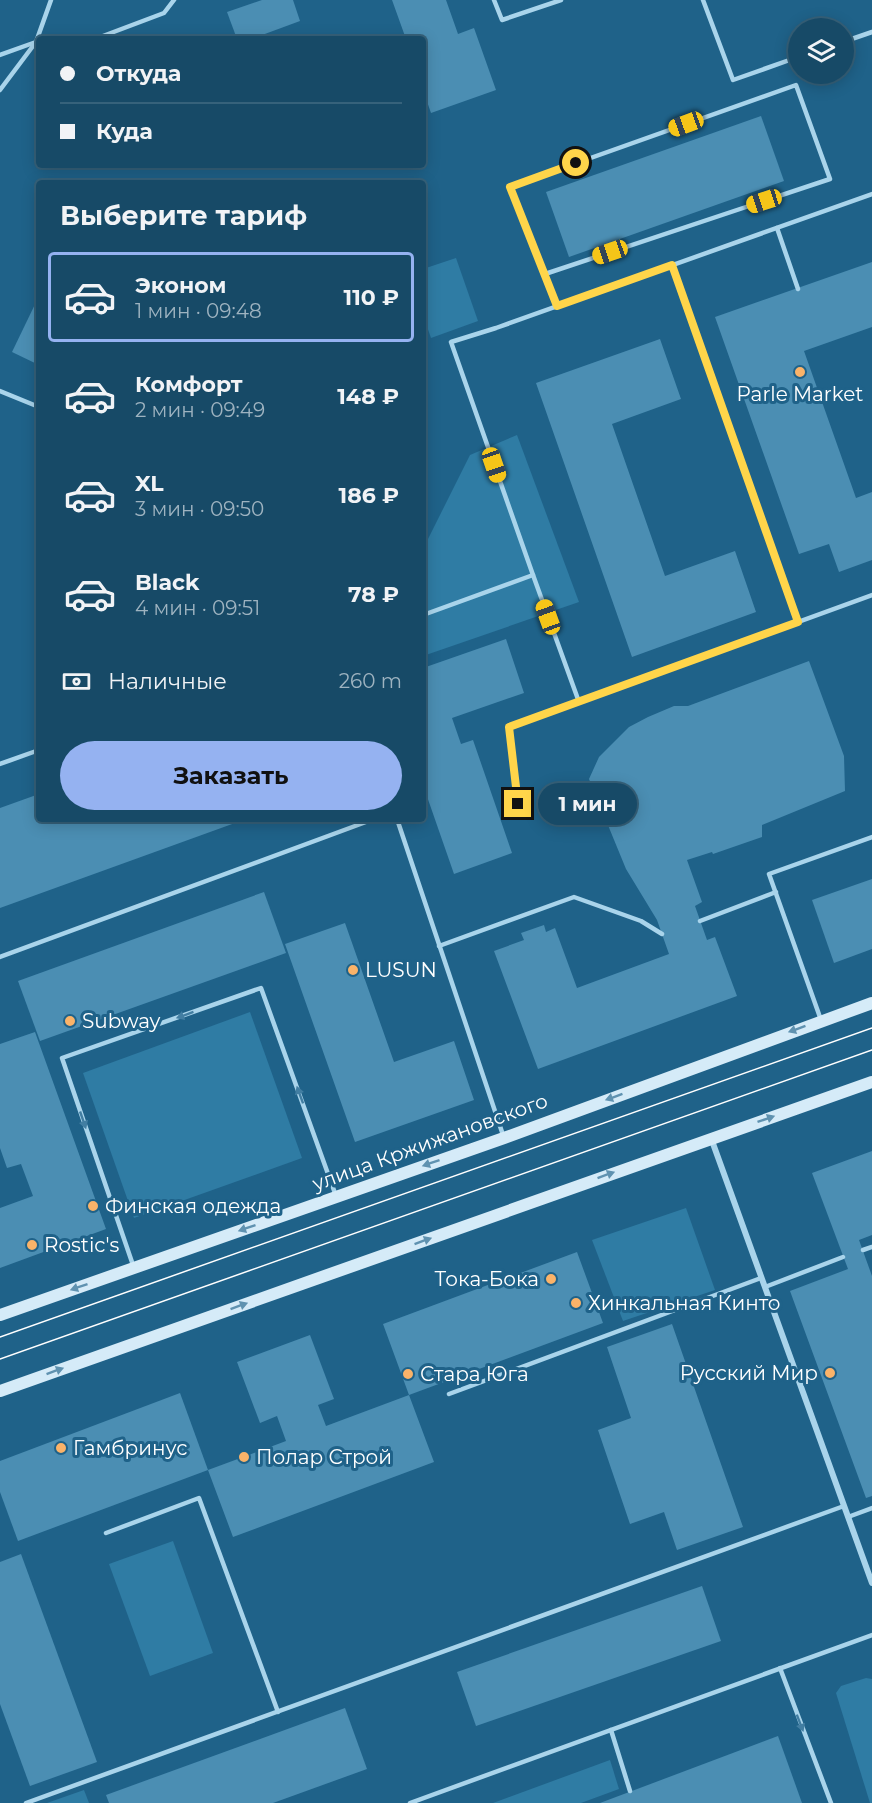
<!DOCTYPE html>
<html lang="ru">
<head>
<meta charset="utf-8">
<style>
  body { margin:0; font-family:Montserrat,sans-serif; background:#245470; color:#f1f3f6; height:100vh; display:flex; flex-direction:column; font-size:22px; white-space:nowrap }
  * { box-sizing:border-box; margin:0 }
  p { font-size:20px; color:#9eb3c0 }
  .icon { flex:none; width:33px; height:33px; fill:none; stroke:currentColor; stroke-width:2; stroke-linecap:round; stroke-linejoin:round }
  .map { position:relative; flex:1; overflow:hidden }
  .panel { position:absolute; left:36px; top:180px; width:390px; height:642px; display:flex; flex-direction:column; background:#174a67; border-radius:6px; box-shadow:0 3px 15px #0003,0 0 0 2px #36627b }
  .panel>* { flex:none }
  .hud { position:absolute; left:36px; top:36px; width:390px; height:132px; border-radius:6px; box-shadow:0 3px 15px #0003,0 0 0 2px #36627b; display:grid; align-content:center; height:132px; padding:0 24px; background:#174a67 }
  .tools { position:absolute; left:788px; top:18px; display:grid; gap:12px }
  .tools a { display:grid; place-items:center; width:66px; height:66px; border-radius:50%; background:#174a67; box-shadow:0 3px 15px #0003,0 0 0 2px #36627b; font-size:30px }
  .end { position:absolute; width:27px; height:27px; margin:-14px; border:8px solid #ffd54a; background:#111; box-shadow:0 0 0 3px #111 }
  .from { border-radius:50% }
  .bubble { position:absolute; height:42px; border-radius:21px; background:#174a67; box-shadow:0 3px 15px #0003,0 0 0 2px #36627b; font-size:20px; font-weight:700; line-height:42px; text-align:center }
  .car { position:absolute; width:18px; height:36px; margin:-18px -9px; border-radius:8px; box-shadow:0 0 4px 2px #0007; background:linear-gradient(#f5c518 24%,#345 0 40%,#f5c518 0 76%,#345 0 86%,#f5c518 0) }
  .hud b { display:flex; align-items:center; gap:21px; height:57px; font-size:22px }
  .hud b+b { border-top:2px solid #36627b }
  .hud i { width:15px; height:15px; background:#f1f3f6 }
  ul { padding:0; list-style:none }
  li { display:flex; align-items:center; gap:18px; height:90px; margin:0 12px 9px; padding:0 12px; border:3px solid transparent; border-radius:6px }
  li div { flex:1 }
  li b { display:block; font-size:22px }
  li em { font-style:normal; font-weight:700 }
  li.current { border-color:#95b2f1 }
  li>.icon { width:54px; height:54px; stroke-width:1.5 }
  h2 { padding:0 24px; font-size:27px; line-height:72px }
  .pay { display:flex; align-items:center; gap:15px; height:66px; padding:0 24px; font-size:22px }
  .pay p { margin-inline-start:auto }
  .primary-button { display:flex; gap:12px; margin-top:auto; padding:12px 24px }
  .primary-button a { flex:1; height:69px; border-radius:36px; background:#95b2f1; color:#111; font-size:24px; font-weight:700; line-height:69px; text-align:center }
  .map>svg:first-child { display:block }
  .green { fill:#2f7ca4 }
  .building { fill:#4b8eb3 }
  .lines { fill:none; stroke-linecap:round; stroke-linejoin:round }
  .lane { stroke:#a9d4eb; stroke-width:4.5 }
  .street { stroke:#a9d4eb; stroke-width:6 }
  .secondary { stroke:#d5ebf8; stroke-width:12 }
  .tram { stroke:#fff; stroke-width:1.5 }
  .oneway { fill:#427ea2 }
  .oneway2 { fill:#5f92b0 }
  .route { stroke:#ffd54a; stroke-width:8 }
  .poi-dot { fill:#fab369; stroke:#1f6289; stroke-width:2 }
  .labels { text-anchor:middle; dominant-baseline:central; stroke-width:6; stroke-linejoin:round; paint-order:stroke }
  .poi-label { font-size:20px; fill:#fff; stroke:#1f6289; text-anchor:start }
  .street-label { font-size:20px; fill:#fff; stroke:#1f6289 }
</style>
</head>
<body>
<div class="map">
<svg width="872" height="1803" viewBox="0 0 872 1803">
  <rect width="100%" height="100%" fill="#1f6289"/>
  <g class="green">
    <polygon points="456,258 478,321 431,338 423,315 423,269"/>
    <polygon points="517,435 579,602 423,656 423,549 470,455"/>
    <polygon points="250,1012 302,1158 134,1218 83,1073"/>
    <polygon points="686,1208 715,1290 623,1321 592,1240"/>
    <polygon points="173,1541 213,1653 150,1676 109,1564"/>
    <polygon points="866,1678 872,1679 872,1803 870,1803 836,1693 841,1686"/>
    <polygon points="610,1760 619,1789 581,1803 493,1803"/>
    <polygon points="84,1790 89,1803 47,1803"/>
  </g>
  <g class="building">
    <polygon points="262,0 293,0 300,21 251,39 237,39 227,12"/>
    <polygon points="392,0 446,0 458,34 474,28 496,90 431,113 423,90 423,39 406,39"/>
    <polygon points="761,116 784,181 569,257 546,192"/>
    <polygon points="872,262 872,327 804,351 856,498 872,492 872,560 839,572 829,544 799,554 715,317"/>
    <polygon points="39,296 39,365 12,352"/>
    <polygon points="660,339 681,399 612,424 665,576 735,551 756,612 632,657 536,383"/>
    <polygon points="506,639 524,693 452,718 461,744 473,740 512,853 454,874 423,785 423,668"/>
    <polygon points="809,661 844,756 845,791 762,825 762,837 713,854 712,852 687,860 702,902 695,906 707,940 715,937 737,996 538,1069 494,951 524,940 521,933 544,925 546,932 555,928 577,988 669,954 657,920 626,869 589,779 599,757 629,727 648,717 674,706 688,706"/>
    <polygon points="39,794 39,819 246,819 0,908 0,808"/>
    <polygon points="872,879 872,949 834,963 812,900"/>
    <polygon points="264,892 286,953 40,1041 18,981"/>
    <polygon points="345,923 394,1062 454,1041 474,1100 355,1142 285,944"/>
    <polygon points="35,1032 106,1229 0,1268 0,1208 33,1196 21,1164 7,1168 0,1148 0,1044"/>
    <polygon points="872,1151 872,1235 859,1240 872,1276 872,1496 866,1498 790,1291 848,1269 812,1173"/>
    <polygon points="577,1252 603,1323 409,1395 434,1462 233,1537 208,1470 286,1441 277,1416 260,1423 237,1362 310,1335 334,1399 318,1405 326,1426 409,1395 383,1324"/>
    <polygon points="672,1324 743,1527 677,1550 664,1512 630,1524 598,1430 631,1418 607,1347"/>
    <polygon points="180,1393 208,1470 18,1541 0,1492 0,1461"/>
    <polygon points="21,1554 97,1762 30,1786 0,1704 0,1562"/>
    <polygon points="702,1586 721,1641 476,1726 457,1672"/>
    <polygon points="345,1708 367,1769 273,1803 109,1803 106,1795"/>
    <polygon points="778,1736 802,1803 600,1803"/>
  </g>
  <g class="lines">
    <g class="lane">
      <polyline points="494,0 502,20 561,0"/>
      <polyline points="703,0 733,80 798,57"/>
      <polyline points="95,39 164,13 174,0"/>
      <polyline points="843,42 872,32"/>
      <polyline points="0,55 36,42"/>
      <polyline points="0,90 36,42 51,0"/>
      <polyline points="777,228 798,289"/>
      <polyline points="672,265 797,622"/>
      <polyline points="545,274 830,179 796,85 509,187 557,306"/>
      <polyline points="423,390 424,389"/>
      <polyline points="0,391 39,407"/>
      <polyline points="533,575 579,702 872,595"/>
      <polyline points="423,615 533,575 451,342 496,328 872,194"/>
      <polyline points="0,764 39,750"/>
      <polyline points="518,804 509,727 579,702"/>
      <polyline points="397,819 504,1138"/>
      <polyline points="700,921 776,892"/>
      <polyline points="439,946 574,897 641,921 662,934"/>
      <polyline points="0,957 374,819"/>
      <polyline points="821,1020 769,874 872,837"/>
      <polyline points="863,1250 872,1247"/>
      <polyline points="134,1268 62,1058 261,988 336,1196"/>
      <polyline points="765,1287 843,1257"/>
      <polyline points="449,1394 761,1278"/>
      <polyline points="848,1517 872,1508"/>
      <polyline points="106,1533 199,1498 278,1712"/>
      <polyline points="780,1668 831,1803"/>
      <polyline points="611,1730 630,1791"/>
      <polyline points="26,1803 844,1506"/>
      <polyline points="410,1803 872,1635"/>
    </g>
    <polyline class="street" points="711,1138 872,1583"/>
    <g class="secondary">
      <polyline points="0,1315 504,1138 872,1003"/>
      <polyline points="0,1391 872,1082"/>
    </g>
    <g class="tram">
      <polyline points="0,1337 872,1028"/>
      <polyline points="0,1359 872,1050"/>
    </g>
  </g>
  <defs><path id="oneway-solid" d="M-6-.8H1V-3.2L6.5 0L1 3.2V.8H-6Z" transform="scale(1.5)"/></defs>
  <g class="oneway">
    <use href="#oneway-solid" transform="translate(185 1015) rotate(160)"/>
    <use href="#oneway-solid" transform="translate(300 1095) rotate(-110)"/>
    <use href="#oneway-solid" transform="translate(83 1120) rotate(71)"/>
    <use href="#oneway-solid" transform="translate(800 1723) rotate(69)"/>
  </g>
  <g class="oneway2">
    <use href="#oneway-solid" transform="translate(797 1029) rotate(160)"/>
    <use href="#oneway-solid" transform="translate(614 1097) rotate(160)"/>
    <use href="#oneway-solid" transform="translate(766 1119) rotate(-19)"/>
    <use href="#oneway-solid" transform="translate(431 1163) rotate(161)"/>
    <use href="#oneway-solid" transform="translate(606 1175) rotate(-20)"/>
    <use href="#oneway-solid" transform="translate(247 1228) rotate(161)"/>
    <use href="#oneway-solid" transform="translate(423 1241) rotate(-20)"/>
    <use href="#oneway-solid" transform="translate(79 1287) rotate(161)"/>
    <use href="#oneway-solid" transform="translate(239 1306) rotate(-20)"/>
    <use href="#oneway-solid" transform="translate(55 1371) rotate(-20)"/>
  </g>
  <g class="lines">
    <polyline class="route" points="518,804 509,727 798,622 672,265 557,306 510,187 576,163"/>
  </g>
  <g class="poi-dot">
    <circle cx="800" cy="372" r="6"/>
    <circle cx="353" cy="970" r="6"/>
    <circle cx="70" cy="1021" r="6"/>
    <circle cx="93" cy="1206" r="6"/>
    <circle cx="32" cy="1245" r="6"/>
    <circle cx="551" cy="1279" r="6"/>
    <circle cx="576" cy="1303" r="6"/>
    <circle cx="830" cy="1373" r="6"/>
    <circle cx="408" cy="1374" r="6"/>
    <circle cx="61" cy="1448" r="6"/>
    <circle cx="244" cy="1457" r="6"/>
  </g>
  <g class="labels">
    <g class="poi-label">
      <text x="800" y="394" text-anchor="middle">Parle Market</text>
      <text x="365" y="970">LUSUN</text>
      <text x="82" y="1021">Subway</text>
      <text x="105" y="1206">Финская одежда</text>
      <text x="44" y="1245">Rostic's</text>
      <text x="539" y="1279" text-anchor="end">Тока-Бока</text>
      <text x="588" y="1303">Хинкальная Кинто</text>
      <text x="818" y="1373" text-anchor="end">Русский Мир</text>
      <text x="420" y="1374">Стара Юга</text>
      <text x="73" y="1448">Гамбринус</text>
      <text x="256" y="1457">Полар Строй</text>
    </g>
    <g class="street-label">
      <text transform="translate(430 1142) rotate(-20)">улица Кржижановского</text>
    </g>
  </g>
</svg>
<div class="tools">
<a><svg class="icon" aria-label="layers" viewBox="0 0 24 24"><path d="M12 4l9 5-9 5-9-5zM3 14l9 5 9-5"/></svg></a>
</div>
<i class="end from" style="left:576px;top:163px"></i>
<i class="end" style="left:518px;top:804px"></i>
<div class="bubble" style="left:538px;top:783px;width:99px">1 мин</div>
<i class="car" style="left:686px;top:124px;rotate:250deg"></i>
<i class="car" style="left:764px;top:201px;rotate:252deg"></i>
<i class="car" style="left:610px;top:252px;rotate:251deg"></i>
<i class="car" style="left:494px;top:465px;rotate:161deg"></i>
<i class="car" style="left:548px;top:617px;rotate:340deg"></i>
<div class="hud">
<b><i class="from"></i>Откуда</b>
<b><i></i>Куда</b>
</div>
<section class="panel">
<h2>Выберите тариф</h2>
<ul>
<li class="current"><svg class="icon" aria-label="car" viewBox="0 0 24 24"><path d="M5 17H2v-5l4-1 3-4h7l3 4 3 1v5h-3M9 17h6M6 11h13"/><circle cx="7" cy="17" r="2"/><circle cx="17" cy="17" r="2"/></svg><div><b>Эконом</b><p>1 мин · 09:48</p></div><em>110 ₽</em></li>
<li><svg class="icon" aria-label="car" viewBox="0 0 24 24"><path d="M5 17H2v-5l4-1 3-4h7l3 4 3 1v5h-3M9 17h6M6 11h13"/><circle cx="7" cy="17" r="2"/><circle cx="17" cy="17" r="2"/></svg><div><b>Комфорт</b><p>2 мин · 09:49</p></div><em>148 ₽</em></li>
<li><svg class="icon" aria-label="car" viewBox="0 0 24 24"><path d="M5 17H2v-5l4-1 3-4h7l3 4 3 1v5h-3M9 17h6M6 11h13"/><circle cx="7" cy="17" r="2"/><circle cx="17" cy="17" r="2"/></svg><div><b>XL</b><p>3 мин · 09:50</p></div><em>186 ₽</em></li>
<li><svg class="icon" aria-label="car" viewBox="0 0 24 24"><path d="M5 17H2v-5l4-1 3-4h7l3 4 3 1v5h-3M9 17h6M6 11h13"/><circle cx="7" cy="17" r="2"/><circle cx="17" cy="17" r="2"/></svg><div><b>Black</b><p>4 мин · 09:51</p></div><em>78 ₽</em></li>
</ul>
<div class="pay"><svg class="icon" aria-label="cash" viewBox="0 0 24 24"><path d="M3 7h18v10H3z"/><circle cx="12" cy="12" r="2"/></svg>Наличные<p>260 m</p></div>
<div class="primary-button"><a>Заказать</a></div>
</section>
</div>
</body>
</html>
